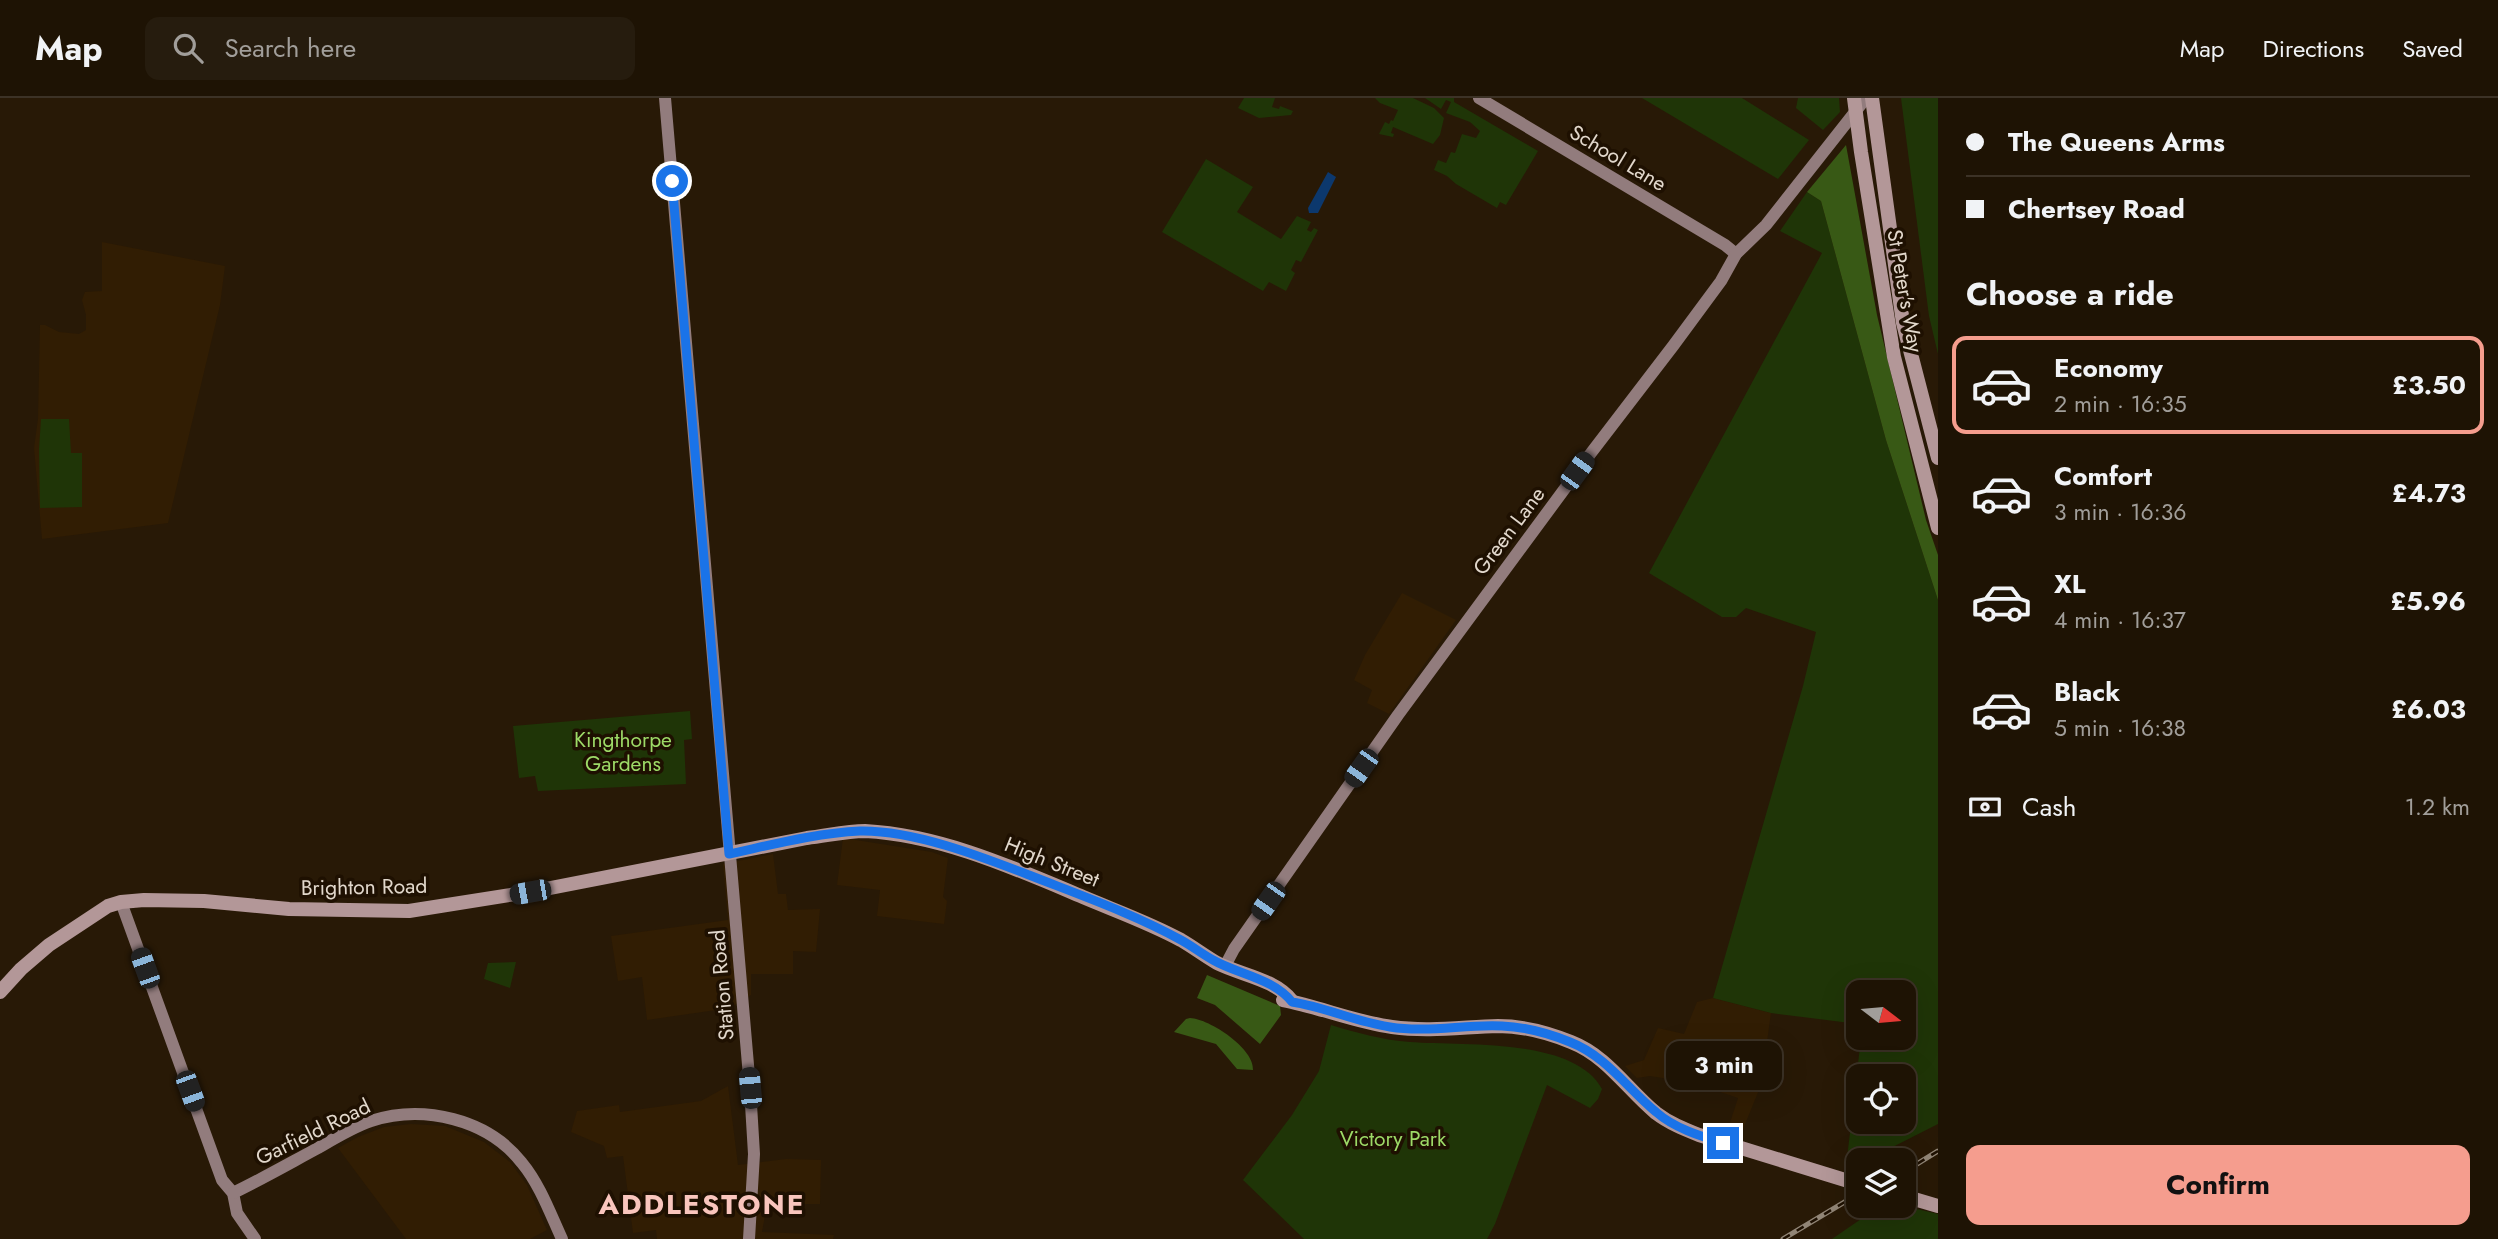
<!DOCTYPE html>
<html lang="en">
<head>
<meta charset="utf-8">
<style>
  body { margin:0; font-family:Jost,sans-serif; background:#261c0e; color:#f1f3f6; height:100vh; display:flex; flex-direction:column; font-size:26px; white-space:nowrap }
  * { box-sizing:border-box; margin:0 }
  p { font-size:23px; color:#a19e9a }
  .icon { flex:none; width:38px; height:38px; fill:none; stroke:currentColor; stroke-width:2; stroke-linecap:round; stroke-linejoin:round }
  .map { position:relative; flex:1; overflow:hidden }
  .panel { display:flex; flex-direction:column; background:#1e1304; width:560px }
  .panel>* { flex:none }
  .guide { display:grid; align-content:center; height:154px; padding:0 28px; background:#1e1304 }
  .needle { width:46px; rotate:106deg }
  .fabs { position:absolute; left:1846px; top:882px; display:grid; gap:14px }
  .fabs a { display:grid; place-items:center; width:70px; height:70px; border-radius:14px; background:#1e1304; box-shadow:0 7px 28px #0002,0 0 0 2px #3c3226; font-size:35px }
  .end { position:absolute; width:32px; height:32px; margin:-16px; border:9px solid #1a73e8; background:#fff; box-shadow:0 0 0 4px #fff }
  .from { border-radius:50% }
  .bubble { position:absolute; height:49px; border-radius:14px; background:#1e1304; box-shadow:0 7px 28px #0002,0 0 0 2px #3c3226; font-size:23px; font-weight:700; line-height:49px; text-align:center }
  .car { position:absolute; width:21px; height:42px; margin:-21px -10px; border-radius:9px; box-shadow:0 0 5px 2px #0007; background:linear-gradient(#222 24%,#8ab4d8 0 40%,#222 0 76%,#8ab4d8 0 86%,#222 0) }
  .guide b { display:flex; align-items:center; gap:24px; height:66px; font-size:26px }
  .guide b+b { border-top:2px solid #3c3226 }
  .guide i { width:18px; height:18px; background:#f1f3f6 }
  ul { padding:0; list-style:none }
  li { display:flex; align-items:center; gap:21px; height:98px; margin:0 14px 10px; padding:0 14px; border:4px solid transparent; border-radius:14px }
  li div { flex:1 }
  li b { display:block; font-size:26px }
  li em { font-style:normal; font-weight:700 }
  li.current { border-color:#f59d8e }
  li>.icon { width:63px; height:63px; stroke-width:1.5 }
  h2 { padding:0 28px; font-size:32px; line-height:84px }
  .pay { display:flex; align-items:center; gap:18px; height:77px; padding:0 28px; font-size:26px }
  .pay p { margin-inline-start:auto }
  .cta { display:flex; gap:14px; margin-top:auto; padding:14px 28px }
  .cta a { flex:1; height:80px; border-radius:14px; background:#f59d8e; color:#111; font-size:28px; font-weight:700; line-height:80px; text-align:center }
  header { display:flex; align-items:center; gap:42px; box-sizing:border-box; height:98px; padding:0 35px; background:#1e1304; border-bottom:2px solid #3c3226 }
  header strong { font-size:33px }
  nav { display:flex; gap:38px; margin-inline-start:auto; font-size:24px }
  .search { width:490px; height:63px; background:#261c0e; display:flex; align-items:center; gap:18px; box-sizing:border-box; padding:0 24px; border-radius:14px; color:#a19e9a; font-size:26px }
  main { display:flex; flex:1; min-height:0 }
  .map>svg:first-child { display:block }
  .built { fill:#311d03 }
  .green { fill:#1f3507; fill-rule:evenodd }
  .forest { fill:#385915 }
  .water { fill:#0c386d }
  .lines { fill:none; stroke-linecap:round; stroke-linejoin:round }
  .secondary { stroke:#927c7d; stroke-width:12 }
  .primary { stroke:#b39798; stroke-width:14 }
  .rail-casing { stroke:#918576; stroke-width:5 }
  .rail { stroke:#1e1001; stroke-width:2.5; stroke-dasharray:8; stroke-linecap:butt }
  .route { stroke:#1a73e8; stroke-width:9 }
  .labels { text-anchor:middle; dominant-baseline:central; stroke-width:7; stroke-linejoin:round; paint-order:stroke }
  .street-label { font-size:21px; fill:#e2d8cc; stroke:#1e1001 }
  .park-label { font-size:21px; fill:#9dda67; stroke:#1e1001 }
  .district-label { font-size:28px; font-weight:bold; letter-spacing:2px; fill:#f9c5bd; stroke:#1e1001 }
</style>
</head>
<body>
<header>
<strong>Map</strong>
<div class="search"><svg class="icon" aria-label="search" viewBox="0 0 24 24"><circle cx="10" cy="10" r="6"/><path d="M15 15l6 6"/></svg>Search here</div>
<nav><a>Map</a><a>Directions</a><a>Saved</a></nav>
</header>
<main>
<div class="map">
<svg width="1938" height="1141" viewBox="0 0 1938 1141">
  <rect width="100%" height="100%" fill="#281906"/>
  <g class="built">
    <polygon points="102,144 225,168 220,207 168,425 42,441 34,350 38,321 40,227 45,227 59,234 79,236 86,232 86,217 82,202 85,194 102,193"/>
    <polygon points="1402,495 1456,522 1389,616 1367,605 1372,592 1354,582 1365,557"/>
    <polygon points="843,740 932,754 948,760 943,799 947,803 944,826 877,818 880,792 837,787"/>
    <polygon points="773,756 778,796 786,796 788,812 820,811 816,854 793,853 793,876 751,876 751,897 730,910 647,922 642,879 618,883 611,838 728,822 723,766"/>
    <polygon points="1713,900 1771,915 1761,987 1739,1041 1726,1037 1738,1000 1694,985 1650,978 1637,980 1625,968 1644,962 1658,930 1684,936 1697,904"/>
    <polygon points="728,988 738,1067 786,1061 821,1062 820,1106 767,1106 762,1134 834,1137 833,1141 657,1141 656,1132 633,1135 623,1058 607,1060 604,1048 571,1034 577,1013 619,1007 620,1014 701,1003"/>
    <polygon points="411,1026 445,1028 484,1044 510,1064 527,1087 547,1132 530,1141 406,1141 338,1050 358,1039 384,1029"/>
  </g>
  <g class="green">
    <polygon points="1244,0 1275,0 1272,9 1279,11 1280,8 1293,13 1291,17 1259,20 1238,10"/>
    <polygon points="1375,0 1413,0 1434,10 1444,20 1440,37 1433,46 1393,29 1391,35 1394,36 1393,39 1379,36 1385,24 1389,26 1391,22 1393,23 1398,12 1380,5"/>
    <polygon points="1425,0 1454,0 1454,4 1538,53 1506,107 1500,104 1497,110 1456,86 1447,78 1434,72 1438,62 1446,65 1451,54 1455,55 1462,36 1476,40 1480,33 1470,24 1446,15 1451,4 1446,2 1441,11"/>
    <polygon points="1642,0 1742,0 1809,42 1778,81"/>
    <polygon points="1798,0 1839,0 1840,14 1823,32 1796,10"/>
    <polygon points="1901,0 1938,0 1938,256 1929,218"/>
    <polygon points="1206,61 1253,89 1237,114 1281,141 1297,118 1311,124 1307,132 1311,134 1314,130 1318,132 1301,164 1296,162 1291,172 1295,175 1286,193 1269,184 1263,193 1162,134"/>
    <path d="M1807 94 1821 103 1886 342 1938 502V1026L1867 1062H1858V1067L1850 1071 1846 1069 1861 940H1904V894H1858V926L1771 915 1713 900 1803 588 1816 534 1746 510 1736 519H1722L1649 475 1822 155 1780 133ZM1858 978H1904V1024H1858Z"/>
    <polygon points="41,321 69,321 71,355 82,355 82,409 40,410 39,351"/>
    <polygon points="690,613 692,641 684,642 686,686 538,693 535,678 519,680 513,628"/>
    <polygon points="516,864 510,890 484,881 488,865"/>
    <path d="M1331 927C1357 935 1383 942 1410 944 1462 948 1574 939 1602 991L1598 1001 1590 1010 1547 987 1495 1126 1487 1141H1304L1243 1082 1292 1017 1319 973Z"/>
    <polygon points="1880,1108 1904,1108 1938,1116 1938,1141 1832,1141"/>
  </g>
  <g class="forest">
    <polygon points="1846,47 1877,217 1926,422 1938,457 1938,502 1886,342 1821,103 1807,94"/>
    <polygon points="1207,877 1280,908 1281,917 1260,946 1215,907 1197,900"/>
    <path d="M1190 920C1210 921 1255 951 1253 972L1237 971 1216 946 1174 934 1186 921Z"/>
  </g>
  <polygon class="water" points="1328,74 1336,79 1318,115 1309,115 1308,110"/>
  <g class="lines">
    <g class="secondary">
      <polyline points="665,0 750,990 754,1056 749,1141"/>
      <polyline points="1479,0 1725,147 1736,156"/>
      <polyline points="121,804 222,1082 233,1095 237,1115 255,1141"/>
      <polyline points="1225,868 1234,851 1398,617 1591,355 1673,248 1721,183 1736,156 1766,127 1866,0"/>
      <path d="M233 1095C262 1081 290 1065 318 1050 335 1040 353 1029 371 1023 423 1006 488 1021 522 1065 540 1087 550 1115 562 1141"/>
    </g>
    <g class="primary">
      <polyline points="1854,0 1861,54 1894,259 1938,430"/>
      <polyline points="1872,0 1903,225 1938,360"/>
      <path d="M0 894 21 871 49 847 108 808 121 804 144 802 204 803 289 811 409 813 535 793 807 740C826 738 846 733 865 733 941 737 1014 770 1083 799 1116 813 1150 825 1181 842 1193 849 1205 858 1217 865 1241 877 1275 881 1292 903"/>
      <path d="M1283 902C1320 909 1355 924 1392 929 1428 934 1462 929 1498 928 1522 928 1549 935 1571 944 1607 958 1627 991 1656 1015 1669 1025 1684 1031 1699 1037L1858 1086"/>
      <polyline points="1904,1098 1938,1108"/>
    </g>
    <defs>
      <g id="rail">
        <polyline points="1904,1074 1938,1053"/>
        <polyline points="1783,1141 1858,1096"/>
      </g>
    </defs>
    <use href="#rail" class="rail-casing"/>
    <use href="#rail" class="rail"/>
  </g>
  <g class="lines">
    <path class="route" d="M672 83 729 756C771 747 816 735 860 733 913 732 980 758 1029 777 1080 797 1134 816 1181 842 1192 848 1202 856 1213 862 1237 876 1273 880 1292 904 1325 909 1356 924 1390 929 1428 935 1465 926 1502 928 1525 929 1548 935 1570 944 1606 958 1627 990 1656 1014 1674 1030 1700 1038 1723 1045"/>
  </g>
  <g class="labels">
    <g class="street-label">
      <text transform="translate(1618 60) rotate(31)">School Lane</text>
      <text transform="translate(1905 193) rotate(80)">St Peter's Way</text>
      <text transform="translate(1509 433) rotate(-53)">Green Lane</text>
      <text transform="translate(1052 764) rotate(22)">High Street</text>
      <text transform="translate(364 789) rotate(-1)">Brighton Road</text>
      <text transform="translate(722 887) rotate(-95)">Station Road</text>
      <text transform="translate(313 1034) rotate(-26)">Garfield Road</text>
    </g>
    <g class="park-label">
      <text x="623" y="642">Kingthorpe<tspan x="623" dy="24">Gardens</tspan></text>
      <text x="1393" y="1041">Victory Park</text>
    </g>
    <g class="district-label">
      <text x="702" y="1106">ADDLESTONE</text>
    </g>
  </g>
</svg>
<div class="fabs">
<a><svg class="needle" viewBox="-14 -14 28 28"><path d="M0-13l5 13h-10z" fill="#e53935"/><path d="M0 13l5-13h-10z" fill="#a19e9a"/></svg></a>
<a><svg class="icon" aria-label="locate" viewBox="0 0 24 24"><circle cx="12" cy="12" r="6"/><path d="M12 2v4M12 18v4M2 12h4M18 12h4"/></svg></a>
<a><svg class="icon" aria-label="layers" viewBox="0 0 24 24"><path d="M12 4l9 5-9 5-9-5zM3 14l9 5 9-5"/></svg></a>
</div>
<i class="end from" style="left:672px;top:83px"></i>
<i class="end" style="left:1723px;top:1045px"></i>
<div class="bubble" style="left:1666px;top:943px;width:116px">3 min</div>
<i class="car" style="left:1577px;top:373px;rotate:36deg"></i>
<i class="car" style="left:1361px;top:670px;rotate:215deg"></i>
<i class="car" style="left:530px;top:794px;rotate:260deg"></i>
<i class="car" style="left:1268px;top:803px;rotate:215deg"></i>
<i class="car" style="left:145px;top:870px;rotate:340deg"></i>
<i class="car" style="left:750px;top:990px;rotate:355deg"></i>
<i class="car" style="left:190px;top:993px;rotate:160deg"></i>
</div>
<section class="panel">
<div class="guide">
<b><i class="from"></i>The Queens Arms</b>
<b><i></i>Chertsey Road</b>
</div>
<h2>Choose a ride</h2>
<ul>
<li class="current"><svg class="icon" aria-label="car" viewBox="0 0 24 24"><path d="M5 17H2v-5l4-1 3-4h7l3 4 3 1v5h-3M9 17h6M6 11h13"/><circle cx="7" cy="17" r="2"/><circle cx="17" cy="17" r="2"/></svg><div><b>Economy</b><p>2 min · 16:35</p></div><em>£3.50</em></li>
<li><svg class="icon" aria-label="car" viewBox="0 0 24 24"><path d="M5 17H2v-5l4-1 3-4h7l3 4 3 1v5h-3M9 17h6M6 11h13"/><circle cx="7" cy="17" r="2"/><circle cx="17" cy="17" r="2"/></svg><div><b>Comfort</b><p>3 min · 16:36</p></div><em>£4.73</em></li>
<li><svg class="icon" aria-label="car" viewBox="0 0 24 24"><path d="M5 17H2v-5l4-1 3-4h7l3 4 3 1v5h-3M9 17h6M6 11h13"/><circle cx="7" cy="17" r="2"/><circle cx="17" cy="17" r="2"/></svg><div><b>XL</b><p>4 min · 16:37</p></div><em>£5.96</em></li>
<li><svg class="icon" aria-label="car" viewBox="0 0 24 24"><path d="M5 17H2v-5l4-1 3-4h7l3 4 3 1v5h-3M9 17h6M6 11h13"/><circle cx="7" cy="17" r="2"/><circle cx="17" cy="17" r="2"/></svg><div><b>Black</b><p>5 min · 16:38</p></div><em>£6.03</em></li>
</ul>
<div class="pay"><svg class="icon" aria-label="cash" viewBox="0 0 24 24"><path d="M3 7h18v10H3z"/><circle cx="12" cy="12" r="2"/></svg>Cash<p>1.2 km</p></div>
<div class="cta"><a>Confirm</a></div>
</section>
</main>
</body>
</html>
